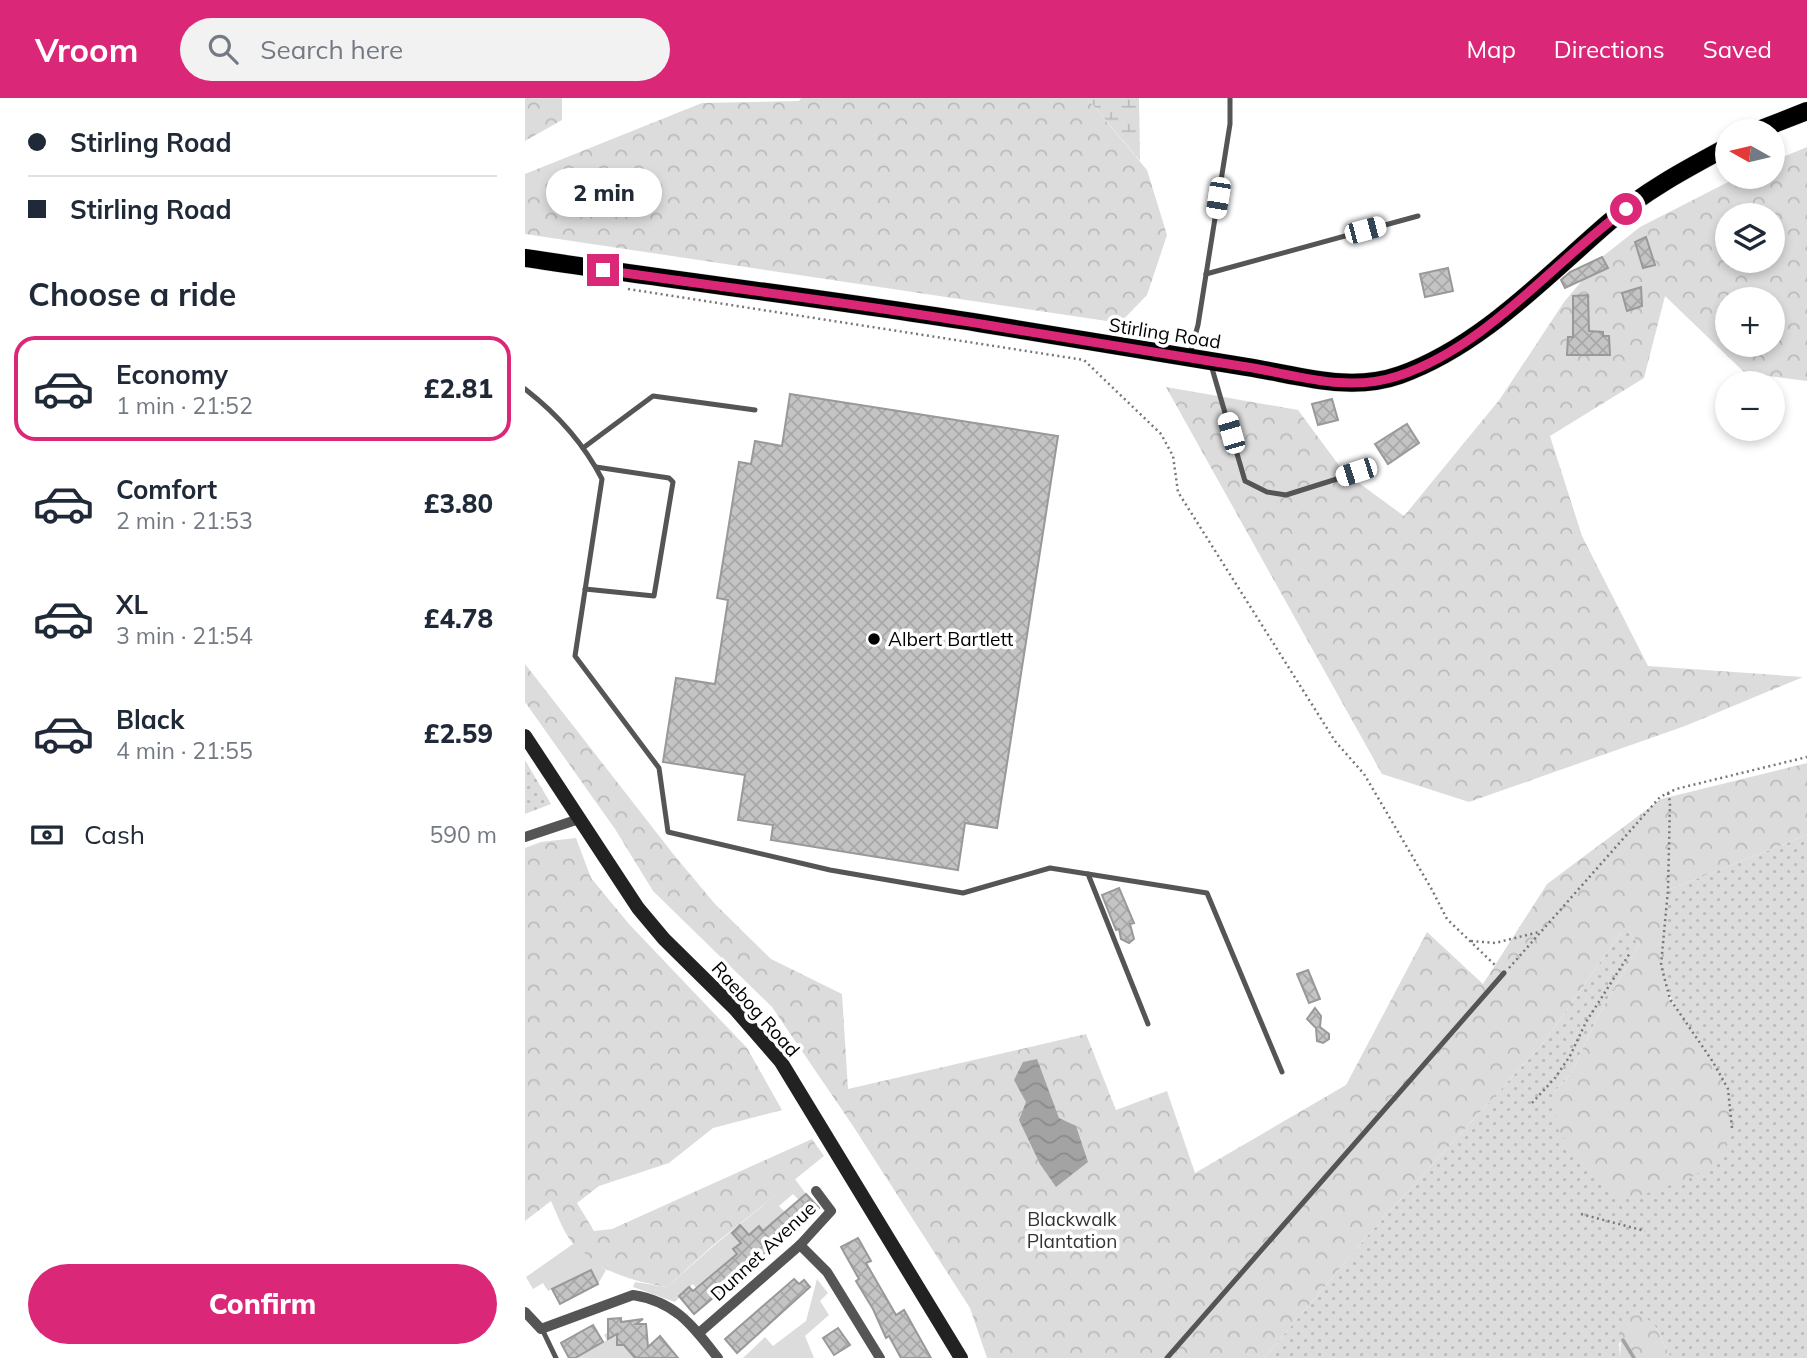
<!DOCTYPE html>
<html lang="en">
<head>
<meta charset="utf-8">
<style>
  body { margin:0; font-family:Mulish,sans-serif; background:#f2f2f3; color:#1f2937; height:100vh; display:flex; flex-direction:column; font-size:26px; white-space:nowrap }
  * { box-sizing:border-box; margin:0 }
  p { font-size:23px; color:#747a83 }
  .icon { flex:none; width:38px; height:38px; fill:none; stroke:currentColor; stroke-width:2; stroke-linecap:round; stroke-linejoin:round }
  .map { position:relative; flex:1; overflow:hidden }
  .side { display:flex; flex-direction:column; background:#fff; width:525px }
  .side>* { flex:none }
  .guide { display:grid; align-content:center; height:154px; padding:0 28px; background:#fff }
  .needle { width:46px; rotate:278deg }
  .tools { position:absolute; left:1190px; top:21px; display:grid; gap:14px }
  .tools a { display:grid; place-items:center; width:70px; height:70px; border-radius:50%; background:#fff; box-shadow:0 4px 10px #0003; font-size:35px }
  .end { position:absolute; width:32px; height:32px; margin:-16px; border:9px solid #db2777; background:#fff; box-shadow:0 0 0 4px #fff }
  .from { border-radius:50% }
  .bubble { position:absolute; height:49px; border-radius:24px; background:#fff; box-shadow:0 4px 10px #0003; font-size:23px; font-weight:800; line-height:49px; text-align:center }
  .car { position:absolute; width:21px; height:42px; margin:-21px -10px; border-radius:9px; box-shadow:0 0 5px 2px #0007; background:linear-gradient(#fff 24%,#345 0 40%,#fff 0 76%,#345 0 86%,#fff 0) }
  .guide b { display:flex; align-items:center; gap:24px; height:66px; font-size:26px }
  .guide b+b { border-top:2px solid #e0e1e3 }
  .guide i { width:18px; height:18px; background:#1f2937 }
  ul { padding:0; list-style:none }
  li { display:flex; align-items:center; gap:21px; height:105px; margin:0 14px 10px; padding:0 14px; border:4px solid transparent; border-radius:21px }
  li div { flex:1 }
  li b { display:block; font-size:26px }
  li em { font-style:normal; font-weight:800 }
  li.active { border-color:#db2777 }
  li>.icon { width:63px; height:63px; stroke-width:1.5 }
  h2 { padding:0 28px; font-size:32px; line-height:84px }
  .pay { display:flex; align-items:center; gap:18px; height:77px; padding:0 28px; font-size:26px }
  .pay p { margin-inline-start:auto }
  .button { display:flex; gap:14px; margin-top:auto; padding:14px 28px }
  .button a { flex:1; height:80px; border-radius:42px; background:#db2777; color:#fff; font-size:28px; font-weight:800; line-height:80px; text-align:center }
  header { display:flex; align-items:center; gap:42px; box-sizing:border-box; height:98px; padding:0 35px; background:#db2777; color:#fff }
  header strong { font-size:33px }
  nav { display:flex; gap:38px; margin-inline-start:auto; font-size:24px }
  .search { width:490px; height:63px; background:#f2f2f3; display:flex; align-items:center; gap:18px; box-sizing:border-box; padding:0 24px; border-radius:38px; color:#747a83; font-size:26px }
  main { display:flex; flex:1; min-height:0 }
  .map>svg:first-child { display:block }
  .grass { fill:url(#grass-dots) }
  .forest { fill:url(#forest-crowns); fill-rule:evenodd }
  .wetland { fill:url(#wetland-marsh) }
  .green { fill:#dcdcdc }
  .water { fill:url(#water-waves) }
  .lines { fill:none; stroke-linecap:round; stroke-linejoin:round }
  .stream { stroke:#a3a3a3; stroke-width:3.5 }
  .building { fill:url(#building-cross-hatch); stroke:#999; stroke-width:2 }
  .primary-casing { stroke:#dbdbdb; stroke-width:19 }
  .path { stroke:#777; stroke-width:2.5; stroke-dasharray:2 3.5; stroke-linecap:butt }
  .lane { stroke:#555; stroke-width:5 }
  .street { stroke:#555; stroke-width:10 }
  .secondary { stroke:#222; stroke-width:14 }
  .primary { stroke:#000; stroke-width:18 }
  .route { stroke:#db2777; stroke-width:9 }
  .poi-dot { fill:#000; stroke:#fff; stroke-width:2.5 }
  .labels { text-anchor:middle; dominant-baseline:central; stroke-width:7; stroke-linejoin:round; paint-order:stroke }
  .street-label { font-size:19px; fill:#000; stroke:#fff }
  .poi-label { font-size:19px; fill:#000; stroke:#fff; text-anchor:start }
  .park-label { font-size:19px; fill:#333; stroke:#fff }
</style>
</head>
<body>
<header>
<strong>Vroom</strong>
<div class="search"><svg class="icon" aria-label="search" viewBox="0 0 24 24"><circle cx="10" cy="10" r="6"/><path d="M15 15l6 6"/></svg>Search here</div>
<nav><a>Map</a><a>Directions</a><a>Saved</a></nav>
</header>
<main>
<section class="side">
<div class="guide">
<b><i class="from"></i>Stirling Road</b>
<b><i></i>Stirling Road</b>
</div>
<h2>Choose a ride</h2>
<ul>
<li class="active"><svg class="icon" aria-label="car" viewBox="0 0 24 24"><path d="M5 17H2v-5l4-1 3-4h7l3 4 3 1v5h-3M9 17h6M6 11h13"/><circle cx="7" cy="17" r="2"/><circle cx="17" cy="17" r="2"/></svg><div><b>Economy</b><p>1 min · 21:52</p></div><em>£2.81</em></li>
<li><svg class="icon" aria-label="car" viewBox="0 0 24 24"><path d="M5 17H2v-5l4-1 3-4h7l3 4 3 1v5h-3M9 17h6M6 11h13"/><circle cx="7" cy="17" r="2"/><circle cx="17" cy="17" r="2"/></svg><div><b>Comfort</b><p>2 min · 21:53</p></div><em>£3.80</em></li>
<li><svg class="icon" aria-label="car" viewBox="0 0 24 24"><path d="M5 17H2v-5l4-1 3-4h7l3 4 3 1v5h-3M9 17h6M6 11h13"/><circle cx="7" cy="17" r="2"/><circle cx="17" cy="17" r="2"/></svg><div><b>XL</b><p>3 min · 21:54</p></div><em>£4.78</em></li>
<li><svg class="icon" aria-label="car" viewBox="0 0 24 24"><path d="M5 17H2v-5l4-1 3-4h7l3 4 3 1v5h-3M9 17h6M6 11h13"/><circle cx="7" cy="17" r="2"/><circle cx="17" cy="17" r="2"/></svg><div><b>Black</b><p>4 min · 21:55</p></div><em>£2.59</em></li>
</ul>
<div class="pay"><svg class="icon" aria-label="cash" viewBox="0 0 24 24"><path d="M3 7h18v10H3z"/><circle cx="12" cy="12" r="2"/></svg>Cash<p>590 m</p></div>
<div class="button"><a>Confirm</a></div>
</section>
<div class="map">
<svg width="1282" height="1260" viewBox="0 0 1282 1260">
  <defs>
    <pattern id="grass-dots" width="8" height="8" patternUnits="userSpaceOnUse" patternTransform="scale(1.75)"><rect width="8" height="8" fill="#dcdcdc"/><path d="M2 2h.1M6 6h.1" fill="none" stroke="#bbb" stroke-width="1.8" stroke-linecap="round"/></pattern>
    <pattern id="forest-crowns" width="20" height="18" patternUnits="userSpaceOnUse" patternTransform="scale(1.75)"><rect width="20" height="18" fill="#dcdcdc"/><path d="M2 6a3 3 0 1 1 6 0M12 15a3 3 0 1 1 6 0" fill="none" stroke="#bbb"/></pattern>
    <pattern id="wetland-marsh" width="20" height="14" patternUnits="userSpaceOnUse" patternTransform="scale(1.75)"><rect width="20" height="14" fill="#dcdcdc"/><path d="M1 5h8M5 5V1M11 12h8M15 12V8" fill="none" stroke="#bbb"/></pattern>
    <pattern id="water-waves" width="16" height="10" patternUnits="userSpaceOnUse" patternTransform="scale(1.75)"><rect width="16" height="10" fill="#a3a3a3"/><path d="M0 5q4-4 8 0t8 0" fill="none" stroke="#8b8b8b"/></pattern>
    <pattern id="building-cross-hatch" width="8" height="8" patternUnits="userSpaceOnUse" patternTransform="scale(1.75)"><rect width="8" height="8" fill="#c4c4c4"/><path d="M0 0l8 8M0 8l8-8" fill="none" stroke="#a7a7a7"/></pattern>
  </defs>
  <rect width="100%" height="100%" fill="#fff"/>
  <g class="grass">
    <polygon points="0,662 26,706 0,716"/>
    <path d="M1282 737V1260H1146L1130 1228 1094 1245 1095 1260H739L844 1136 1019 944 1097 833H1104L1114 847 1072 920 1046 976 1030 993 1203 991C1182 953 1142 910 1136 868 1133 848 1141 813 1143 792Z"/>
  </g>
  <g class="forest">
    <polygon points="0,0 37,0 37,22 0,43"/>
    <polygon points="276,0 562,0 622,72 642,137 622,197 595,225 0,136 0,76 177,5 274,3"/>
    <path d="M1282 49V283L1220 275 1140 198 1119 280 1025 338 1057 438 1123 568 1278 579 1160 628 944 704 857 676 641 289 773 312 819 374 879 418 975 301 1039 204 1077 159 1115 129 1213 79H1248V63ZM1202 117H1248V163H1202ZM1202 201H1248V247H1202Z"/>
    <polygon points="0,566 149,757 190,806 246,861 317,896 323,991 561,936 591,1012 642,993 670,1075 821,987 902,834 958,886 1022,786 1136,701 1282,665 1282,737 1143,792 1136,866 1145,901 1188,964 1203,991 1207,1030 1195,1063 1161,1082 1108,1100 1085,1096 1059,1070 1032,1030 1030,993 1046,976 1072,920 1114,847 1104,833 1097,833 1019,944 844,1136 739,1260 462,1260 445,1210 328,1028 247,909 128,793 90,731 0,604"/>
    <path d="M51 740 66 780 104 826 222 950 257 1012 188 1030 144 1065 74 1088 52 1105 69 1133 87 1131 287 1041 299 1058 186 1149 142 1189C107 1183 74 1174 49 1147 39 1136 32 1116 26 1103L0 1123V750L16 744Z"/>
    <polygon points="1117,1216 1130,1228 1146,1260 1095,1260 1097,1220"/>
  </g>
  <polygon class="wetland" points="562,0 614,0 615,63"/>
  <g class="green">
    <polygon points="270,1081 281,1096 274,1102 268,1096 254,1108 260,1114 238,1133 234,1129 224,1136 215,1127 207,1135 216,1145 212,1156 172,1191 168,1186 150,1204 108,1189 110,1184 142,1189 186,1150"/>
    <polygon points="48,1146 81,1172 73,1186 66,1172 23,1193 18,1185 8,1191 1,1179"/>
    <polygon points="292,1181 303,1195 295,1203 304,1217 280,1238 289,1260 218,1260 240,1239 248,1248 281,1223"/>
    <path d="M83 1234H92V1247C104 1247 111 1240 122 1240L117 1246 129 1260H50L82 1242 79 1237Z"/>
  </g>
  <polygon class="water" points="512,961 534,1020 551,1028 563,1064 531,1089 515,1066 494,1022 501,1004 489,982 498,964"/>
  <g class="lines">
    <polyline class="stream" points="1098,1242 1109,1260"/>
  </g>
  <g class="building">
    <polygon points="1121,139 1130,167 1118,170 1110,144"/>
    <polygon points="1077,159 1083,170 1040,190 1036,182 1045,174"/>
    <polygon points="923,170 928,193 900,199 895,176"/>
    <polygon points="1116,189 1117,208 1102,213 1097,195"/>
    <polygon points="1063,197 1064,233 1078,234 1078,238 1084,238 1085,257 1042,257 1043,239 1048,239 1048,198"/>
    <polygon points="265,296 533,338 472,730 440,725 433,772 246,742 248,727 213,722 220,677 138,664 151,580 190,586 203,502 192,500 214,364 226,366 230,343 257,348"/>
    <polygon points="807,301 813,322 793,327 787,306"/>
    <polygon points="882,326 894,345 863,366 850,346"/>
    <polygon points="594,790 609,825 605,826 609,841 604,845 596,841 594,831 591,832 577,797"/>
    <polygon points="783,872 795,901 784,905 772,876"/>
    <polygon points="790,910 796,918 795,929 804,936 804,941 798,945 792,943 791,930 782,921"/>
    <polygon points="281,1096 294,1110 169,1216 154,1198 164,1189 168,1193 212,1156 208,1151 216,1145 207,1135 215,1127 224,1137 234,1128 238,1133"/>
    <polygon points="333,1140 346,1163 341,1165 371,1217 379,1212 406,1260 376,1260 364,1238 361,1240 348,1211 331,1183 334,1181 316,1149"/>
    <polygon points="66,1172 73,1186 35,1206 27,1191"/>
    <polygon points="269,1181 274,1186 279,1182 285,1189 212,1255 200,1241"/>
    <polygon points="96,1220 96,1224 118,1221 111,1226 121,1226 123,1249 135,1238 153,1260 110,1260 99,1247 92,1247 92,1236 83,1241 83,1221"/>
    <polygon points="68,1227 78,1244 50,1260 44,1260 36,1245"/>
    <polygon points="313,1230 325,1247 309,1257 298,1240"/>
  </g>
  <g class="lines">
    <defs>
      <g id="primary">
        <polyline points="1231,33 1282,13"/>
        <path d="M0 160C151 183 304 201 454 225 544 240 633 255 722 269 773 277 824 295 875 277 956 248 1019 180 1083 125 1118 94 1161 71 1202 49"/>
      </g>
    </defs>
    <use href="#primary" class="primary-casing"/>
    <g class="path">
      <polyline points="103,191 559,262 636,336 648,358 653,394 810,643 839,676 906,790 922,821 972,869"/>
      <polyline points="1143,695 1145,704 1143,792 1136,867 1145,901 1188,964 1203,991 1207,1030"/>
      <polyline points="946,843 970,845 1014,834"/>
      <polyline points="984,870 1135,699 1151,691 1282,659"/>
      <polyline points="1007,1005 1030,980 1045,958 1061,924 1105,855"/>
      <polyline points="1056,1116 1120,1133"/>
    </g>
    <g class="lane">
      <polyline points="681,176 893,118"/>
      <polyline points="665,256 673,227 705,26 705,0"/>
      <polyline points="686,267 720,383 742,394 761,397 831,375"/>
      <path d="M0 291C31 315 59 346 77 381L50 558 134 670 143 734 305 772 438 795 525 770 563 776 623 926"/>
      <polyline points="58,350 128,298 230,312"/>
      <polyline points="60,491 129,498 148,384 144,380 71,369"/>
      <polyline points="563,776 682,795 757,974"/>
      <polyline points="17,1231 31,1260"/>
      <polyline points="642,1260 979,875"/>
    </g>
    <g class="street">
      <polyline points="0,739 54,721"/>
      <polyline points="275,1147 302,1174 355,1260"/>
      <path d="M0 1214 16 1231 108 1197C151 1204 167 1227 193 1260"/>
      <polyline points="174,1235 275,1147 306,1113 291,1093"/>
    </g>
    <polyline class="secondary" points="0,638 113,810 139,841 210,911 256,964 436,1260"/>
    <use href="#primary" class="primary"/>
  </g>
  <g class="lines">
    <path class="route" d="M78 172C210 191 342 207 474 229 556 242 639 256 722 269 772 277 822 295 873 278 963 248 1027 165 1101 111"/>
  </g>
  <circle class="poi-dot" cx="349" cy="541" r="7"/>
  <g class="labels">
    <g class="street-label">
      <text transform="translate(640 235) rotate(9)">Stirling Road</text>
      <text transform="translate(231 911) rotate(48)">Raebog Road</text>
      <text transform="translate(238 1153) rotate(-43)">Dunnet Avenue</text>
    </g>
    <g class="poi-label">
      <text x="363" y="541">Albert Bartlett</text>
    </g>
    <g class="park-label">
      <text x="547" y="1121">Blackwalk<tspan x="547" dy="22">Plantation</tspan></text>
    </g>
  </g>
</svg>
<div class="tools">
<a><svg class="needle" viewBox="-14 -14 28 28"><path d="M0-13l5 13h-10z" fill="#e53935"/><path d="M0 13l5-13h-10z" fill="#747a83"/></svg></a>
<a><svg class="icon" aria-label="layers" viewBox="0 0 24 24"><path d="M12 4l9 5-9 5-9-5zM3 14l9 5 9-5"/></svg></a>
<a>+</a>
<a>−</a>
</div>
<i class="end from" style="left:1101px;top:111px"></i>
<i class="end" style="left:78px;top:172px"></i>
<div class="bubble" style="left:21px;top:70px;width:116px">2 min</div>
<i class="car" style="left:693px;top:100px;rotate:189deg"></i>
<i class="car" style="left:840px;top:132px;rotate:75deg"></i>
<i class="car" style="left:706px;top:335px;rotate:344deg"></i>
<i class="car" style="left:831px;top:374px;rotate:252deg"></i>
</div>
</main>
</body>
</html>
